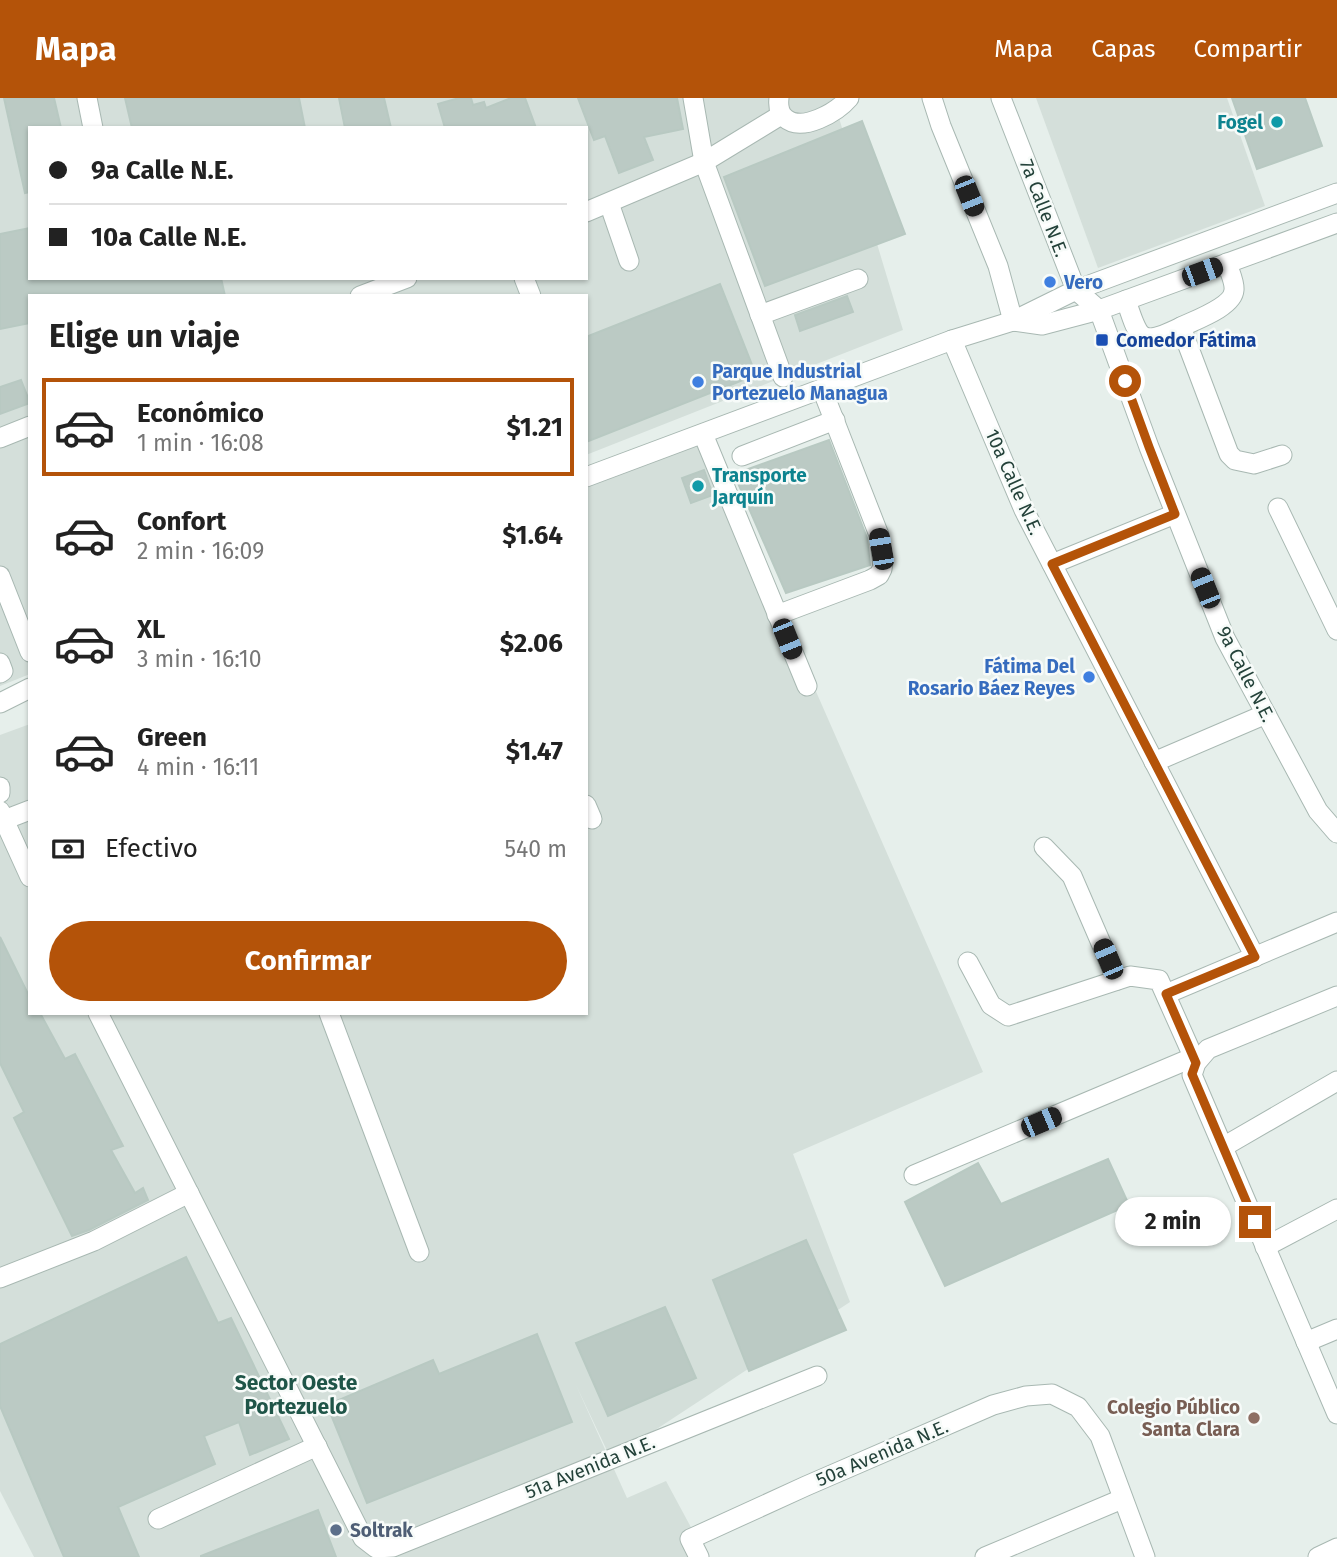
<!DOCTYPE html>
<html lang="es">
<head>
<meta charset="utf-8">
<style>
  body { margin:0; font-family:"Fira Sans",sans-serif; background:#f2f2f2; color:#222; height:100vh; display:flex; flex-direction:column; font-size:26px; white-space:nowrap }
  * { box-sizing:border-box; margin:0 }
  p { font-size:23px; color:#767676 }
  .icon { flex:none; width:38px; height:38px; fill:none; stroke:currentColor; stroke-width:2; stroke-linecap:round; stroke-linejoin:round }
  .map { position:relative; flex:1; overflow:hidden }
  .drawer { position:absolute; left:28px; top:196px; width:560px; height:721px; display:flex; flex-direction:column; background:#fff; border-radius:0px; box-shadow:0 2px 5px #0004 }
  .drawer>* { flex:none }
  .top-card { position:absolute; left:28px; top:28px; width:560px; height:154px; border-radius:0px; box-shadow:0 2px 5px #0004; display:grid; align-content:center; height:154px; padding:0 21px; background:#fff }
  .end { position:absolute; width:32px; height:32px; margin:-16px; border:9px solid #b45309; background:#fff; box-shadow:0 0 0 4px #fff }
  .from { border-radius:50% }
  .bubble { position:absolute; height:49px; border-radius:24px; background:#fff; box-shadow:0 2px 5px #0004; font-size:23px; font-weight:700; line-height:49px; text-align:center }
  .car { position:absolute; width:21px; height:42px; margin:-21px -10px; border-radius:9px; box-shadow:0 0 5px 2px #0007; background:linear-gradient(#222 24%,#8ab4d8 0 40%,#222 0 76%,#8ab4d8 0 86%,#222 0) }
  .top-card b { display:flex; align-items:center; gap:24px; height:66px; font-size:26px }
  .top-card b+b { border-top:2px solid #e0e0e0 }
  .top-card i { width:18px; height:18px; background:#222 }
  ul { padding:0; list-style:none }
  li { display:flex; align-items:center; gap:21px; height:98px; margin:0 14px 10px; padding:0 7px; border:4px solid transparent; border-radius:0px }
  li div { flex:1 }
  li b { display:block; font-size:26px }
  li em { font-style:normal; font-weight:700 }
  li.active { border-color:#b45309 }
  li>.icon { width:63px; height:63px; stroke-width:1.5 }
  h2 { padding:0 21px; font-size:32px; line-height:84px }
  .pay { display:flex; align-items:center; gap:18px; height:77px; padding:0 21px; font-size:26px }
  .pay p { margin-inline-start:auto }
  .button { display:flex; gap:14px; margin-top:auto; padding:14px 21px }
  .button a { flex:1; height:80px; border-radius:42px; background:#b45309; color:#fff; font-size:28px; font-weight:700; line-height:80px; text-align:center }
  header { display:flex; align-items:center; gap:42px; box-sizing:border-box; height:98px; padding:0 35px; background:#b45309; color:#fff }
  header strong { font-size:33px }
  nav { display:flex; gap:38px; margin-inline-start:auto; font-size:24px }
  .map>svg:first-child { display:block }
  .built { fill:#d4dfda; fill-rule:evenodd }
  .building { fill:#bbcac4; stroke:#b8c9c2; stroke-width:2 }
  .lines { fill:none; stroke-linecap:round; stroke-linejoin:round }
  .minor-casing { stroke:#a8b8b2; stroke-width:21 }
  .minor { stroke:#fff; stroke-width:19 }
  .route { stroke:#b45309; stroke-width:9 }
  .culture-dot { fill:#0f9aa8; stroke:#f7fbf9; stroke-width:2.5 }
  .shop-dot { fill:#3f7fe0; stroke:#f7fbf9; stroke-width:2.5 }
  .transit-dot { fill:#1a4fb4; stroke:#f7fbf9; stroke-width:2.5 }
  .education-dot { fill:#8d6e63; stroke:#f7fbf9; stroke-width:2.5 }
  .service-dot { fill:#5c6f8a; stroke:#f7fbf9; stroke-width:2.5 }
  .labels { text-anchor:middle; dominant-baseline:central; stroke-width:5; stroke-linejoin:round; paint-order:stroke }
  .culture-label { font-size:19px; font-weight:bold; fill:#0d838f; stroke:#f7fbf9; text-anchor:end }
  .street-label { font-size:19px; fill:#24423a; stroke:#f7fbf9 }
  .shop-label { font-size:19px; font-weight:bold; fill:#366cbe; stroke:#f7fbf9; text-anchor:start }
  .transit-label { font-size:19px; font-weight:bold; fill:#164399; stroke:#f7fbf9; text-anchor:start }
  .education-label { font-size:19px; font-weight:bold; fill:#785e54; stroke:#f7fbf9; text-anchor:end }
  .service-label { font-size:19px; font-weight:bold; fill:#4e5e75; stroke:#f7fbf9; text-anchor:start }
  .neighbourhood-label { font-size:21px; font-weight:bold; fill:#1f5548; stroke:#f7fbf9 }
</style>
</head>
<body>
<header>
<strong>Mapa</strong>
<nav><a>Mapa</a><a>Capas</a><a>Compartir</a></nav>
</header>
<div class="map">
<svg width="1337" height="1459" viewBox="0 0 1337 1459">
  <rect width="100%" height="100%" fill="#e6efeb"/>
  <g class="built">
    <path d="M0 0H833L903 232 586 357V198H30V576L0 588ZM30 30H586V180H30Z"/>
    <polygon points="1036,0 1227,0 1265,108 1098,170"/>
    <polygon points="703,336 983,974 793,1056 850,1204 611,1361 576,1287 627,1400 666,1383 707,1459 34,1459 0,1393 0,637 30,626 30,915 586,915 586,383"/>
  </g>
  <g class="building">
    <polygon points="4,0 54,0 61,30 30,30 30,94 25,95"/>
    <polygon points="125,0 299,0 305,30 132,30"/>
    <polygon points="339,0 384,0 391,30 345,30"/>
    <polygon points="459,0 471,0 473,7 484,4 486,10 511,0 525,0 536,30 445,30 438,6"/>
    <polygon points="578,0 677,0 683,31 644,39 653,62 619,75 605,38 594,42"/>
    <polygon points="1232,0 1305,0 1322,48 1257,71"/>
    <polygon points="862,23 905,136 765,188 724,79"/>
    <polygon points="30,130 30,180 221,180 225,198 30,198 30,225 0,231 0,136"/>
    <polygon points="720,186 756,277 586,344 586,239"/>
    <polygon points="847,198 853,214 800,233 795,217"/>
    <polygon points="21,282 30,305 0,316 0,289"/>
    <polygon points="829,342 867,440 870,467 786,495 734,376"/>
    <polygon points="704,372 713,397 691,405 682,380"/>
    <polygon points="0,839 30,900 30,915 40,915 65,961 75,956 123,1048 111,1052 135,1095 143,1090 148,1102 89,1132 72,1138 14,1020 24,1014 0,965"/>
    <polygon points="1108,1061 1129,1107 945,1188 905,1104 978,1065 1001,1106"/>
    <polygon points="806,1142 846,1232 749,1273 713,1182"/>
    <polygon points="186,1159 218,1225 231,1220 289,1341 250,1357 239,1324 204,1338 215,1366 118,1409 139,1459 64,1459 0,1308 0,1246"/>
    <polygon points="665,1209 696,1280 608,1318 576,1245"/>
    <polygon points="537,1236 572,1324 367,1405 327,1307 433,1262 439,1276"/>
    <polygon points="318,1412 336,1459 201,1459 201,1458"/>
  </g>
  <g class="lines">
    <defs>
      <g id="minor">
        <polyline points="87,0 93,30"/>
        <polyline points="693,0 704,64 783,279"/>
        <path d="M779 0C778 8 779 15 785 20 802 35 837 14 849 0"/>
        <polyline points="932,0 941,28 998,168 1013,223"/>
        <polyline points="1001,0 1076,192 1099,212 1149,349 1225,540 1318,713 1337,735"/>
        <polyline points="609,105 629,163"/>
        <polyline points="586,114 704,64 781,17"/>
        <path d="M1227 165C1229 173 1235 184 1234 192 1233 209 1195 222 1181 229L1229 356 1235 362 1254 366 1282 357"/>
        <polyline points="524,180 531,198"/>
        <polyline points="360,198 407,180"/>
        <path d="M1126 202C1139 242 1140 249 1181 229"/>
        <polyline points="760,217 858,181"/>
        <polyline points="1013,223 1042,227 1099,212 1337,125"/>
        <polyline points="952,242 1024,412 1255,859"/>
        <polyline points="703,336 807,588"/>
        <polyline points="0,340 30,328"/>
        <polyline points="742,358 835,322"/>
        <polyline points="586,379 952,242 1013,223 1076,192 1337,95"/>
        <polyline points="1278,410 1337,532"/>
        <polyline points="1052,466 1175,416"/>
        <polyline points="0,478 30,554"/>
        <polyline points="777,517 870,482 879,477 882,471 883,464 879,437 822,291"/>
        <polyline points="0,565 3,573 0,575"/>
        <polyline points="0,605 30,590"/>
        <polyline points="1154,664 1266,616"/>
        <polyline points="0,689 0,695"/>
        <polyline points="586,707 592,721"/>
        <polyline points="0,713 30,779"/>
        <polyline points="4,722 30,712"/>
        <polyline points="1044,749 1072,778 1117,882"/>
        <polyline points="968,864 991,907 1008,918 1130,878 1159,882 1196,965"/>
        <polyline points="1166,896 1337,824"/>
        <polyline points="1337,898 1208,951 1196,965 1192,977 1337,1316"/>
        <polyline points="98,915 363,1440 376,1450 393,1449 817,1278"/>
        <polyline points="329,915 419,1154"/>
        <polyline points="1223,1049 1337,983"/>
        <polyline points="914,1077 1194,959"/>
        <polyline points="1265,1149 1337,1111"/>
        <polyline points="0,1180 94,1143 189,1095"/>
        <polyline points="1306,1244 1337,1231"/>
        <polyline points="158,1421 317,1348"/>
        <polyline points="699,1459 690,1441 806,1388 993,1307 1026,1298 1052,1296 1078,1309 1100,1338 1145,1459"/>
        <polyline points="985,1459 1122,1401"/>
        <polyline points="1318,1459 1337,1450"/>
      </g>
    </defs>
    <use href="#minor" class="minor-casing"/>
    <use href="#minor" class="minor"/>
  </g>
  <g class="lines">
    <polyline class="route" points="1125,283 1149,349 1175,416 1052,466 1255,859 1166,896 1196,965 1192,976 1255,1124"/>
  </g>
  <g class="culture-dot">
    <circle cx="1277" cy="24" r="7"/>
    <circle cx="698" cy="388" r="7"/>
  </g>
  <g class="shop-dot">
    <circle cx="1050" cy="184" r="7"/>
    <circle cx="698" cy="284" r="7"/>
    <circle cx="1089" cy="579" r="7"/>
  </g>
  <rect class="transit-dot" x="1095" y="235" width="14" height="14" rx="3.5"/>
  <circle class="education-dot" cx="1254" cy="1320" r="7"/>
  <circle class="service-dot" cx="336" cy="1432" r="7"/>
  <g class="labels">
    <g class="culture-label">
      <text x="1263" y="24">Fogel</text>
      <text x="712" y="377" text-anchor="start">Transporte<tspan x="712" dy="22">Jarquín</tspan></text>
    </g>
    <g class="street-label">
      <text transform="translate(1044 110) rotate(69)">7a Calle N.E.</text>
      <text transform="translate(1014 384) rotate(66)">10a Calle N.E.</text>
      <text transform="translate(1246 576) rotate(63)">9a Calle N.E.</text>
      <text transform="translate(882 1355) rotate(-23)">50a Avenida N.E.</text>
      <text transform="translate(590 1369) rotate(-22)">51a Avenida N.E.</text>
    </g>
    <g class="shop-label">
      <text x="1064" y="184">Vero</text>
      <text x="712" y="273">Parque Industrial<tspan x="712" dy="22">Portezuelo Managua</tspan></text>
      <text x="1075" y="568" text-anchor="end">Fátima Del<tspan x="1075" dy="22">Rosario Báez Reyes</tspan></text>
    </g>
    <g class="transit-label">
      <text x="1116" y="242">Comedor Fátima</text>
    </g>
    <g class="education-label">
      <text x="1240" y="1309">Colegio Público<tspan x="1240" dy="22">Santa Clara</tspan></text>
    </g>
    <g class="service-label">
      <text x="350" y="1432">Soltrak</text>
    </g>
    <g class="neighbourhood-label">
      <text x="296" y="1285">Sector Oeste<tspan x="296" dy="24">Portezuelo</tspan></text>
    </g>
  </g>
</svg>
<i class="end from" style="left:1125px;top:283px"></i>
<i class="end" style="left:1255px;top:1124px"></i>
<div class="bubble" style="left:1115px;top:1099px;width:116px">2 min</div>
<i class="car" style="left:969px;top:98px;rotate:158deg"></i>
<i class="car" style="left:1202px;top:174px;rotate:70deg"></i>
<i class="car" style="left:881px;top:451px;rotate:350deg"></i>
<i class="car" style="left:1205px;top:490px;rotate:338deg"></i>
<i class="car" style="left:787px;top:541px;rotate:158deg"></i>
<i class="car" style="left:1108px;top:861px;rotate:337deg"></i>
<i class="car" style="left:1041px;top:1024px;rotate:67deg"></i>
<div class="top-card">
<b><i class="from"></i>9a Calle N.E.</b>
<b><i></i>10a Calle N.E.</b>
</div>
<section class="drawer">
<h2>Elige un viaje</h2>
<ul>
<li class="active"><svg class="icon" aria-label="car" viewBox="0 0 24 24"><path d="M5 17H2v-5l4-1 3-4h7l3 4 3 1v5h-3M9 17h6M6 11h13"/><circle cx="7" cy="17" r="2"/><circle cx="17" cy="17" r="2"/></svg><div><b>Económico</b><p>1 min · 16:08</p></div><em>$1.21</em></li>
<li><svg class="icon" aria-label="car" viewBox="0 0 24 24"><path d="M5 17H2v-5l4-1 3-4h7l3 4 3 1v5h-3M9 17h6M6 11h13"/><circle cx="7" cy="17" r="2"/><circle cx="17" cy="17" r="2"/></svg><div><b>Confort</b><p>2 min · 16:09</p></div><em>$1.64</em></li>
<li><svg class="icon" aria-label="car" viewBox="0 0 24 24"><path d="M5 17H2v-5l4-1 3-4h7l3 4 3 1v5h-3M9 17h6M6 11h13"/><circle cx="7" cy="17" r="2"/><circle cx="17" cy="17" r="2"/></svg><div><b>XL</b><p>3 min · 16:10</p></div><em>$2.06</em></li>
<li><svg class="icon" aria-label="car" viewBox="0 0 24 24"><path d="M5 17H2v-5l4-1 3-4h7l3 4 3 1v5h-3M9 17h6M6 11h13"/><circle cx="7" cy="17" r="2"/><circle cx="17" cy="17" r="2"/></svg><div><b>Green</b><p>4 min · 16:11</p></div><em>$1.47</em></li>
</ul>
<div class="pay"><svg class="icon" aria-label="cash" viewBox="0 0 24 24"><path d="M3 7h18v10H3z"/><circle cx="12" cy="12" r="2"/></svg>Efectivo<p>540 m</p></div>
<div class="button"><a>Confirmar</a></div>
</section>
</div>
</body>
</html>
